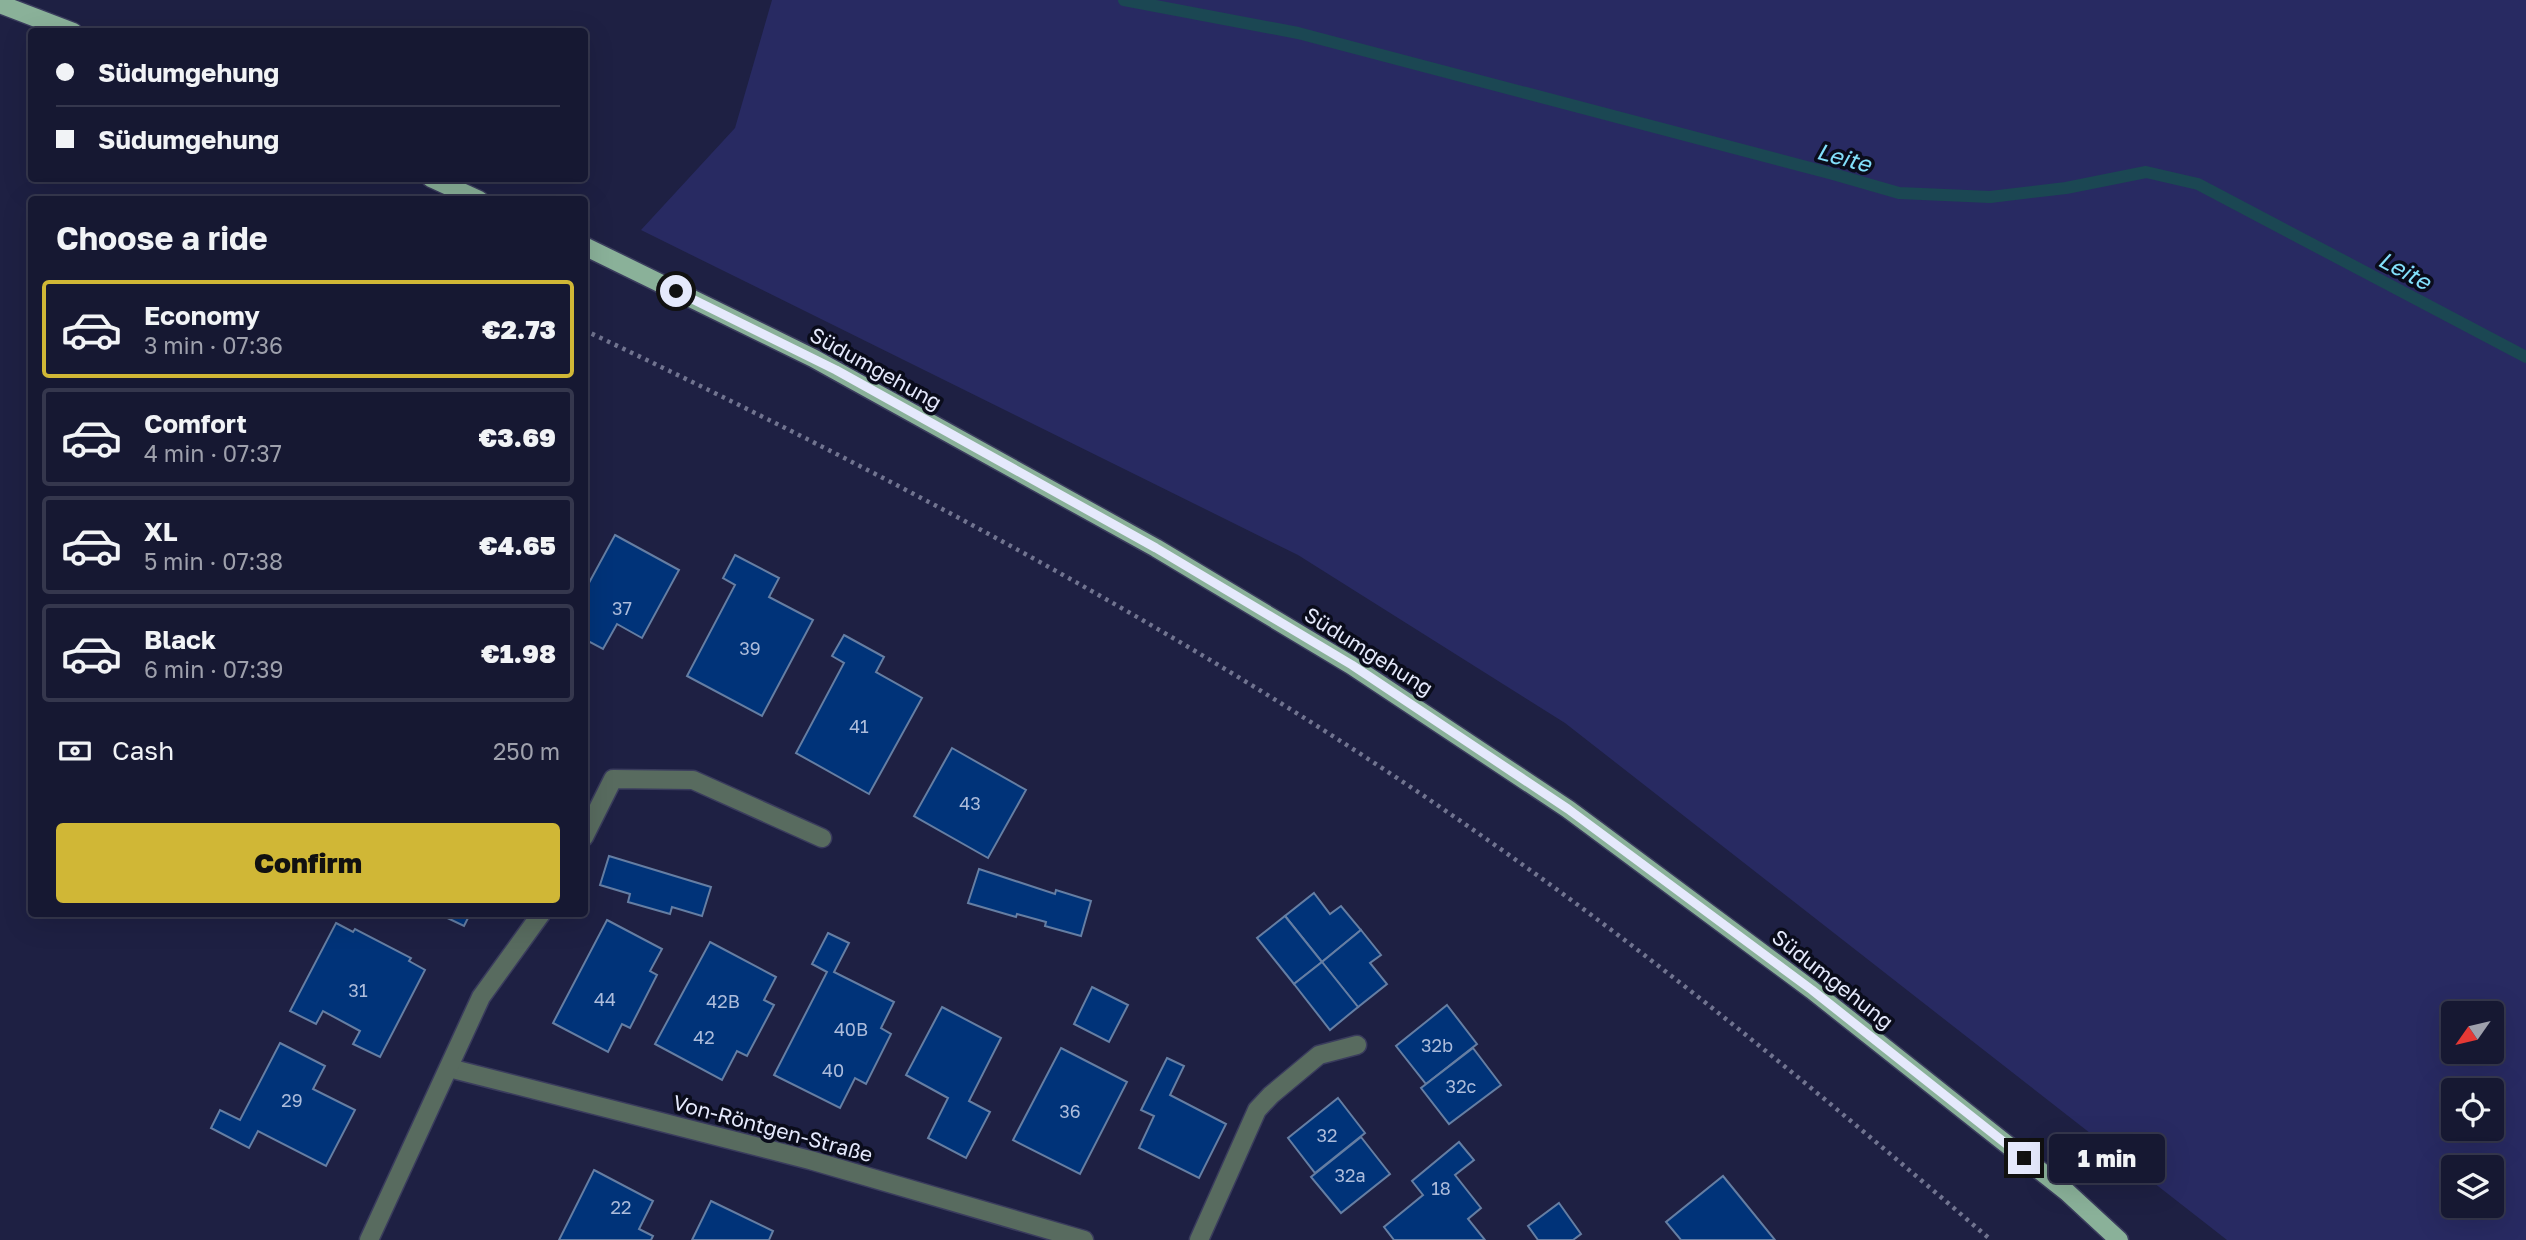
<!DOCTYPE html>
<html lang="en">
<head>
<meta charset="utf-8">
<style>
  body { margin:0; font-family:"Golos Text",sans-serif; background:#23253e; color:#f1f3f6; height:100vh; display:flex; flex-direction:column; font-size:26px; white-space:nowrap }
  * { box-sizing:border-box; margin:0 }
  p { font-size:23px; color:#9ea0ac }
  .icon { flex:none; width:38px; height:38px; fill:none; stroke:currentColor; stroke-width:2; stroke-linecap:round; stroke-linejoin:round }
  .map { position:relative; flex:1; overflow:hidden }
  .side { position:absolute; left:28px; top:196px; width:560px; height:721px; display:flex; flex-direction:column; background:#161832; border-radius:7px; box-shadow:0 7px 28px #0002,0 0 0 2px #35374d }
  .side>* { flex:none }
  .top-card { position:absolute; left:28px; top:28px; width:560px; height:154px; border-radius:7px; box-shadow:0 7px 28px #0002,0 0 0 2px #35374d; display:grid; align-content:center; height:154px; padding:0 28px; background:#161832 }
  .needle { width:46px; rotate:236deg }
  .tools { position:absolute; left:2441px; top:1001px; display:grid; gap:14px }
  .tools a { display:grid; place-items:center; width:63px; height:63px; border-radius:7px; background:#161832; box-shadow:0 7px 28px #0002,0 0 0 2px #35374d; font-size:35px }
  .end { position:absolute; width:32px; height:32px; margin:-16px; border:9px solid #e5e9fc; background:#111; box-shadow:0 0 0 4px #111 }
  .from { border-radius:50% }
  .bubble { position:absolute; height:49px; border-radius:7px; background:#161832; box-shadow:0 7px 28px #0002,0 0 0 2px #35374d; font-size:23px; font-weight:800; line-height:49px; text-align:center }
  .top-card b { display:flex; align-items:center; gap:24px; height:66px; font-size:26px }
  .top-card b+b { border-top:2px solid #35374d }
  .top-card i { width:18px; height:18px; background:#f1f3f6 }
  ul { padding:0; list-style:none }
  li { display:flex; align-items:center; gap:21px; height:98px; margin:0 14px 10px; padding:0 14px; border:4px solid #35374d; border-radius:7px }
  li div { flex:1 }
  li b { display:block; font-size:26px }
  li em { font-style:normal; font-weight:800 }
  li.current { border-color:#d0b736 }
  li>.icon { width:63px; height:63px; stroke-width:1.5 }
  h2 { padding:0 28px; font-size:32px; line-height:84px }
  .pay { display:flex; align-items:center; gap:18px; height:77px; padding:0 28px; font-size:26px }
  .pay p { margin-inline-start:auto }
  .primary-button { display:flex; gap:14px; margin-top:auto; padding:14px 28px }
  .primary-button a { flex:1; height:80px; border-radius:7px; background:#d0b736; color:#111; font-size:28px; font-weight:800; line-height:80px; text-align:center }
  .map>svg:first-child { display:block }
  .green { fill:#282a62; fill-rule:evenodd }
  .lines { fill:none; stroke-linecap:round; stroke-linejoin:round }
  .stream { stroke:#1b4753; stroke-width:12 }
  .building { fill:#003379; stroke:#657ea3; stroke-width:2 }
  .minor-casing { stroke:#3a3c5d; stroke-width:21 }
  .major-casing { stroke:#3a3c5d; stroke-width:21 }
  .path { stroke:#717490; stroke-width:4.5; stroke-dasharray:3.5 5; stroke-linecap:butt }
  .minor { stroke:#586b5f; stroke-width:18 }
  .major { stroke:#8ab199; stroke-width:18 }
  .route { stroke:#e5e9fc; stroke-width:9 }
  .labels { text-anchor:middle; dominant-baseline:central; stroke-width:7; stroke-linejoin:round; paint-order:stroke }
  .number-label { font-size:18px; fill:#acbcdb }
  .street-label { font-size:21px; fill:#e5e9fc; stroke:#0a0c1b }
  .water-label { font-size:23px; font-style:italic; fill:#83e0fb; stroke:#0a0c1b }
</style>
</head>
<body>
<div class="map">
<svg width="2526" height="1240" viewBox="0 0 2526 1240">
  <rect width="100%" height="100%" fill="#1e2043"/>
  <path class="green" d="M772 0H2526V1240H2227L1565 723 1298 555 641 230 735 128ZM2454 1013H2492V1052H2454ZM2454 1090H2492V1129H2454ZM2454 1167H2492V1206H2454Z"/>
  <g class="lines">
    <polyline class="stream" points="1124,0 1298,33 1833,174 1899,193 1990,197 2066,188 2146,172 2198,184 2526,357"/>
  </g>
  <g class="building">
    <polygon points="615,535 679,570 642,638 617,624 603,649 584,639 584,592"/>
    <polygon points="735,555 779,578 769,597 813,620 762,716 687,676 735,585 723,578"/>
    <polygon points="844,635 884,657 876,672 922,698 869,794 796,753 844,663 832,656"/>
    <polygon points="952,748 1026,790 988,858 914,816"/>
    <polygon points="609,856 711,887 702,916 672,907 670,914 628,902 630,894 600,885"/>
    <polygon points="979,869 1055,894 1056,890 1091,901 1081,936 1045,926 1046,922 1017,914 1016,917 968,903"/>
    <polygon points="1314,893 1330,914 1341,906 1361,930 1322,962 1285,916"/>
    <polygon points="439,914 470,914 464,926"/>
    <polygon points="1285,916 1322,962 1294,984 1257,938"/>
    <polygon points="607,920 662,949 650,971 657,975 630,1028 622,1024 608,1052 553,1023"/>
    <polygon points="336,923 353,932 355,929 411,958 409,961 425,970 380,1057 353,1044 360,1031 323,1011 316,1024 290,1011"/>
    <polygon points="1361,930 1381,955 1370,963 1387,984 1358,1007 1322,962"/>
    <polygon points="828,933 849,943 834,972 894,1002 881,1028 891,1034 866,1084 855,1078 840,1108 774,1075 827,972 812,964"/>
    <polygon points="710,942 776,977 764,1000 774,1005 747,1056 737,1051 722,1080 655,1044"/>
    <polygon points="1322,962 1358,1007 1330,1030 1294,984"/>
    <polygon points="1092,987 1128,1005 1109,1042 1074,1024"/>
    <polygon points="1447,1005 1477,1044 1426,1084 1396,1046"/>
    <polygon points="942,1007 1001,1038 969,1101 990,1112 966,1158 928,1138 948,1098 906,1075"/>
    <polygon points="280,1043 325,1066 313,1089 355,1110 326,1166 258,1131 249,1148 211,1128 220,1110 240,1120"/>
    <polygon points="1061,1048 1127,1082 1080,1174 1013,1140"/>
    <polygon points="1473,1048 1501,1085 1449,1124 1421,1088"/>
    <polygon points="1167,1058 1184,1066 1170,1095 1226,1124 1199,1178 1139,1148 1154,1116 1141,1110"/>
    <polygon points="1338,1098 1365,1133 1315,1173 1288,1138"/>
    <polygon points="1361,1137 1390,1174 1341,1213 1311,1177"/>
    <polygon points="1459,1142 1474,1160 1455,1175 1481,1208 1468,1219 1485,1240 1394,1240 1384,1227 1423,1195 1412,1181"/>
    <polygon points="594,1170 653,1201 639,1229 653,1236 651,1240 559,1240"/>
    <polygon points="1723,1176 1775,1240 1681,1240 1666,1222"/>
    <polygon points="711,1201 773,1231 769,1240 692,1240"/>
    <polygon points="1559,1203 1581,1234 1573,1240 1538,1240 1528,1226"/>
  </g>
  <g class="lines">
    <defs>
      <g id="minor">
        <polyline points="584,837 613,779 693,780 822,838"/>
        <polyline points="449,1068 810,1160 1084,1240"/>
        <polyline points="369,1240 481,997 541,914"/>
        <polyline points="1199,1240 1257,1110 1271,1095 1319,1055 1357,1045"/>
      </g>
      <g id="major">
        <polyline points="0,4 73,32"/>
        <polyline points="431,178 479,200"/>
        <polyline points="584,246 813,358 1156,548 1351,665 1568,809 1812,990 2067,1192 2119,1240"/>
      </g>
    </defs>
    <use href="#minor" class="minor-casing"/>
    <use href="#major" class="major-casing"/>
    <path class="path" d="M584 330C894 477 1201 639 1482 836 1661 961 1826 1098 1991 1240"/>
    <use href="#minor" class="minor"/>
    <use href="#major" class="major"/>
  </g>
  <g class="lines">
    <polyline class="route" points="676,291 836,370 1156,548 1352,665 1568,809 1812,990 2024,1158"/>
  </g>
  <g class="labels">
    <g class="number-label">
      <text x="622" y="608">37</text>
      <text x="750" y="648">39</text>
      <text x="859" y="726">41</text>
      <text x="970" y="803">43</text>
      <text x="358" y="990">31</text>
      <text x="605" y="999">44</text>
      <text x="723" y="1001">42B</text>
      <text x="851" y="1029">40B</text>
      <text x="704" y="1037">42</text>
      <text x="1437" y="1045">32b</text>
      <text x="833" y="1070">40</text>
      <text x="1461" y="1086">32c</text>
      <text x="292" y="1100">29</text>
      <text x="1070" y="1111">36</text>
      <text x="1327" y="1135">32</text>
      <text x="1350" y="1175">32a</text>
      <text x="1441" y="1188">18</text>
      <text x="621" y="1207">22</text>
    </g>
    <g class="street-label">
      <text transform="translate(876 368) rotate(29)">Südumgehung</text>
      <text transform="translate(1369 651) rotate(32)">Südumgehung</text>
      <text transform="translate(1833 979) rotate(38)">Südumgehung</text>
      <text transform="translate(773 1128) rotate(15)">Von-Röntgen-Straße</text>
    </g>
    <g class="water-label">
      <text transform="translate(1844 157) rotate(15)">Leite</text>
      <text transform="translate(2405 270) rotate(28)">Leite</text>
    </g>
  </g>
</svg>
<div class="tools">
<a><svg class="needle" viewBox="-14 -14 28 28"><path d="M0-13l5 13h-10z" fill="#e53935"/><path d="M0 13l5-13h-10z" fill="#9ea0ac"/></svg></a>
<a><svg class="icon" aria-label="locate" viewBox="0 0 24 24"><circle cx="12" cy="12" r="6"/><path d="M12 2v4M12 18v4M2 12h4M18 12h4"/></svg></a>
<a><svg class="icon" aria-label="layers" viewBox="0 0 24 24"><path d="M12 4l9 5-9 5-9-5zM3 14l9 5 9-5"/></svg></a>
</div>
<i class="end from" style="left:676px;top:291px"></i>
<i class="end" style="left:2024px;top:1158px"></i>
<div class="bubble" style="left:2049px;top:1134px;width:116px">1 min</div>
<div class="top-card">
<b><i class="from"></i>Südumgehung</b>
<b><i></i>Südumgehung</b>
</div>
<section class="side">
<h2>Choose a ride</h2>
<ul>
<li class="current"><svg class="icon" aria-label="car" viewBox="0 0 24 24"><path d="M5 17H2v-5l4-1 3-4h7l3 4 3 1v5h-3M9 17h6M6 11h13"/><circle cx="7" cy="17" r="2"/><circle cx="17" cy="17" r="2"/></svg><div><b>Economy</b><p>3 min · 07:36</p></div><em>€2.73</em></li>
<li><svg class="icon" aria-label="car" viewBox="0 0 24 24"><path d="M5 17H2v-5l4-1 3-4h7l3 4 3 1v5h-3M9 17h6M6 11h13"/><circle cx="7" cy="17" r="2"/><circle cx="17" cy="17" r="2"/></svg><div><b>Comfort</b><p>4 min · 07:37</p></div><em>€3.69</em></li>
<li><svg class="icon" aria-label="car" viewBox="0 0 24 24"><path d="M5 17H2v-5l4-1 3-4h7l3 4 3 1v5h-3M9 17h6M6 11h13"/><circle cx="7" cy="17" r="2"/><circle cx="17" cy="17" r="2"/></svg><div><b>XL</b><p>5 min · 07:38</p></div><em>€4.65</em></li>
<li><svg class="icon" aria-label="car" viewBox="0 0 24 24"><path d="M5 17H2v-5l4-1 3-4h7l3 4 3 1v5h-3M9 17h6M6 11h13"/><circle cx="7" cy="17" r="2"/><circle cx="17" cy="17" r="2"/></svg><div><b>Black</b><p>6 min · 07:39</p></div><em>€1.98</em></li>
</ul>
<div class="pay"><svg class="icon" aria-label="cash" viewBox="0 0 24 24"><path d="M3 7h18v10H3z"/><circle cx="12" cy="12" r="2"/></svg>Cash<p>250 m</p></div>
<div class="primary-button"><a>Confirm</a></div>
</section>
</div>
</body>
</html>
